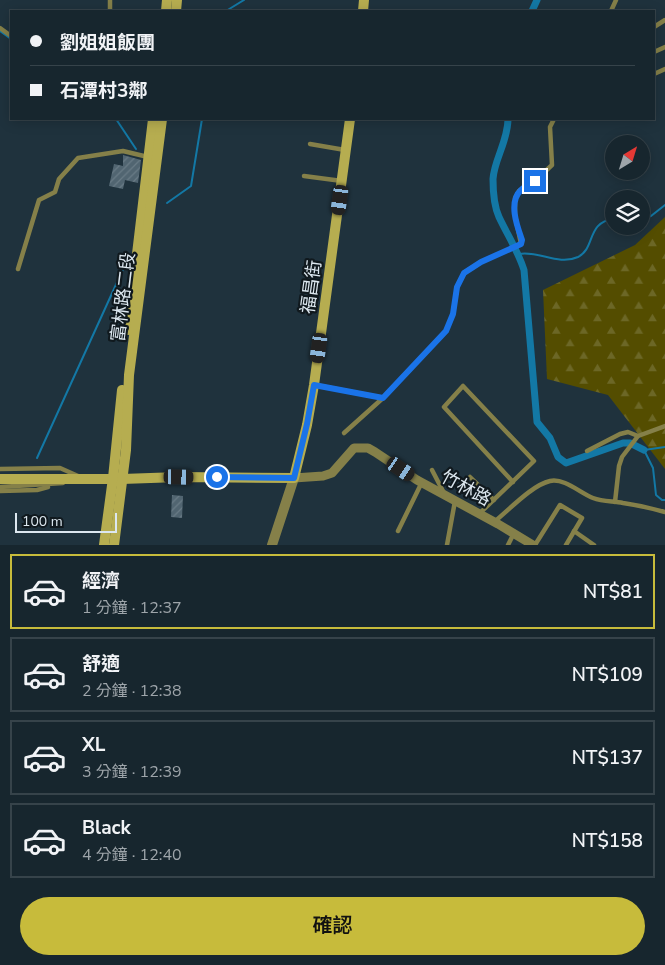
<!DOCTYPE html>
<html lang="zh-TW">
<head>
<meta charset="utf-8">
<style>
  body { margin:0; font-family:"Nunito Sans","Noto Sans TC",sans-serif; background:#24323a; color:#f1f3f6; height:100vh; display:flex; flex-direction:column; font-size:19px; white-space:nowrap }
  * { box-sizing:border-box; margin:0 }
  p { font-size:16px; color:#9ea5aa }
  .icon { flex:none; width:28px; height:28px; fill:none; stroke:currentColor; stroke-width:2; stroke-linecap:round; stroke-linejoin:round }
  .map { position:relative; height:545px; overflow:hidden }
  .details { display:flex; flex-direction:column; background:#17262e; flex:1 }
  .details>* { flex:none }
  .guide { position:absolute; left:10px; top:10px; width:645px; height:110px; border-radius:0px; box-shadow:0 2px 12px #0003,0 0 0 1px #36434a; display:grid; align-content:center; height:110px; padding:0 20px; background:#17262e }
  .needle { width:32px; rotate:38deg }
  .controls { position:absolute; left:605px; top:135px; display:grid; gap:10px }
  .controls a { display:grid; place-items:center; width:45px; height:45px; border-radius:50%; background:#17262e; box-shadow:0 2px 12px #0003,0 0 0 1px #36434a; font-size:25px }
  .scale { position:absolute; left:15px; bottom:12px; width:102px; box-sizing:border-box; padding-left:5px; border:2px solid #dce7ef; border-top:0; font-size:14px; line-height:18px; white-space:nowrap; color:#dce7ef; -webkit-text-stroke:4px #10191e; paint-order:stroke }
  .end { position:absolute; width:22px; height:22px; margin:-11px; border:6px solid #1a73e8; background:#fff; box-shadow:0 0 0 2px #fff }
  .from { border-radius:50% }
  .car { position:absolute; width:15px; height:30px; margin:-15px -8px; border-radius:6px; box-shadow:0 0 4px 1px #0007; background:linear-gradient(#222 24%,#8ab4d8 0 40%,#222 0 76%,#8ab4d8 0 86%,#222 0) }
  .guide b { display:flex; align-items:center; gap:18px; height:48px; font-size:19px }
  .guide b+b { border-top:1px solid #36434a }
  .guide i { width:12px; height:12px; background:#f1f3f6 }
  ul { padding:9px 0 0; list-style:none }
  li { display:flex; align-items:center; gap:15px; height:75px; margin:0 10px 8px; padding:0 10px; border:2px solid #36434a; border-radius:0px }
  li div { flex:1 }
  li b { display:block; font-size:19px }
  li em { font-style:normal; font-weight:600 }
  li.on { border-color:#c7bb3b }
  li>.icon { width:45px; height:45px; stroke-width:1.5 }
  .cta { display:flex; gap:10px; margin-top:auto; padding:10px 20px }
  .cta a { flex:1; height:58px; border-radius:30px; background:#c7bb3b; color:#111; font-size:20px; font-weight:600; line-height:58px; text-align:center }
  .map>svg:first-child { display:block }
  .forest { fill:url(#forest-firs) }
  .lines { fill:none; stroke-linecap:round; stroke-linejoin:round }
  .stream { stroke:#1378a5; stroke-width:2 }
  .canal { stroke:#1378a5; stroke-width:7 }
  .building { fill:url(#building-hatch) }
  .service { stroke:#858049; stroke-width:4.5 }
  .minor { stroke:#858049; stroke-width:9 }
  .tertiary { stroke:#858049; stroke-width:10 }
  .secondary { stroke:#b6ad50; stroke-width:10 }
  .route { stroke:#1a73e8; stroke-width:6 }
  .labels { text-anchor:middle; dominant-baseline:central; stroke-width:4.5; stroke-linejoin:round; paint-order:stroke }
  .street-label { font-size:18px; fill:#dce7ef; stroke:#10191e }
</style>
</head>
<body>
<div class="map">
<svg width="665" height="545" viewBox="0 0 665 545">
  <defs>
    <pattern id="forest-firs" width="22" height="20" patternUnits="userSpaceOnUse" patternTransform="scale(1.25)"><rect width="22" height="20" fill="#544d00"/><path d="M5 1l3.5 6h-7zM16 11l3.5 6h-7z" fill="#6c6726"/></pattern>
    <pattern id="building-hatch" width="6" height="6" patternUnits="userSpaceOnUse" patternTransform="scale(1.25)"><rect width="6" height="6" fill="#516571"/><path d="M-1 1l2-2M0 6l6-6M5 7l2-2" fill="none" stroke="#697b86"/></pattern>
  </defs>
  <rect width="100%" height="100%" fill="#1f323d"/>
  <polygon class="forest" points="665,217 665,469 608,395 547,379 543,290 635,245"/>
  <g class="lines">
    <g class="stream">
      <polyline points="226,11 244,0"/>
      <polyline points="0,31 11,39"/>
      <polyline points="116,119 136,149"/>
      <polyline points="167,203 191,186 202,119"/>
      <polyline points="641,218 651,216 665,205"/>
      <path d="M519 254C538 250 558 266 578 257 596 248 586 222 614 219"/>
      <polyline points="665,447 644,450 653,468 656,495 662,500 665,500"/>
      <polyline points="37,458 129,256"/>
    </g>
    <g class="canal">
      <polyline points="532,11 537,0"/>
      <path d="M508 119C508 141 494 160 493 179 493 191 494 206 499 217 508 236 518 251 524 270L537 422 550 438 558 457 566 463 623 443H630L644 450"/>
    </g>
  </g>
  <g class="building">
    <polygon points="123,155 141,160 138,183 125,180 123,189 109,186 114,164 123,166"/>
    <polygon points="172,495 183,496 182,518 171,517"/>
  </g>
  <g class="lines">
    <g class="service">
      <polyline points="110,0 110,11"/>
      <polyline points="611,11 616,0"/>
      <polyline points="654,27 665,20"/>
      <polyline points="0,28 11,36"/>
      <polyline points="654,52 665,47"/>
      <polyline points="654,74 665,69"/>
      <polyline points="310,144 345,150"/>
      <polyline points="304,176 342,181"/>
      <polyline points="18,269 39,200 55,192 59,179 78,158 123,151 148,157"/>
      <polyline points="315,385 383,398 446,331 453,314 457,287 464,273 481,262 521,244 515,215 515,198 519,191 535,181 552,165 550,127 554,119"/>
      <polyline points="344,433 383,398"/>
      <polyline points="587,451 620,434 628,432 638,436"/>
      <polyline points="0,469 60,468 78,476"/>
      <polyline points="432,470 445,495"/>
      <polyline points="470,477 494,500"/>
      <polyline points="0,487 63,483"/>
      <polyline points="0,491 37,490 48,487"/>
      <polyline points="615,502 619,466 622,457 638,436 665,426"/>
      <polyline points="479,514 534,461 463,386 444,407 513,482"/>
      <path d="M494 522C509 510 532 485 550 481 565 478 580 493 593 498 603 502 613 501 623 503 637 505 651 508 665 512"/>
      <polyline points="398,531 422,482"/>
      <polyline points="574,531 594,545"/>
      <polyline points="447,545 455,501"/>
      <polyline points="508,545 514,533"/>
      <polyline points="535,545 560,505 582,518 566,545"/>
    </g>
    <polyline class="minor" points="294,478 323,476 332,473 354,448 368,448 375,452 417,480 498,524 533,545"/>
    <polyline class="tertiary" points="272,545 294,478"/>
    <g class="secondary">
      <polyline points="166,11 167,0"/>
      <polyline points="176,11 177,0"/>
      <polyline points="363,11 364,0"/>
      <polyline points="128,330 153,119"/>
      <polyline points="0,479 122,479 179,477 294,478 307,425 314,385 350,119"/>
      <polyline points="104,545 113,478 122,390"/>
      <polyline points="114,545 126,450 129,375 162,119"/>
    </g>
  </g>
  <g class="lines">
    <path class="route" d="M217 477 294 478 307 424 314 385 383 398 446 331 453 314 457 287 464 273 481 262 521 244 522 240C517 226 508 202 521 190 525 186 530 184 535 181"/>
  </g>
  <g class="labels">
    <g class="street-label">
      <text transform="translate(311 287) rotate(-82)">福昌街</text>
      <text transform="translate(123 297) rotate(-83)">富林路二段</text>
      <text transform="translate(466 488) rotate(29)">竹林路</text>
    </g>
  </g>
</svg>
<div class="controls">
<a><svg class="needle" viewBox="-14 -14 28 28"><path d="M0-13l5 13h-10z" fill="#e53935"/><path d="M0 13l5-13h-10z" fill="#9ea5aa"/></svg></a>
<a><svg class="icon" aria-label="layers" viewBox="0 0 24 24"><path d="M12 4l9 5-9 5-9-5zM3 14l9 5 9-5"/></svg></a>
</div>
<div class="scale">100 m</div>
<i class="end from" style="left:217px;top:477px"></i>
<i class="end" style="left:535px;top:181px"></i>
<i class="car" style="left:340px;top:200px;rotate:188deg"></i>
<i class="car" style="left:319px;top:348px;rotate:188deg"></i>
<i class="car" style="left:401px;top:469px;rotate:124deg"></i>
<i class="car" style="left:179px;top:477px;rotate:91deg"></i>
<div class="guide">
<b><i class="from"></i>劉姐姐飯團</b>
<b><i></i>石潭村3鄰</b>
</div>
</div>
<section class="details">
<ul>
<li class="on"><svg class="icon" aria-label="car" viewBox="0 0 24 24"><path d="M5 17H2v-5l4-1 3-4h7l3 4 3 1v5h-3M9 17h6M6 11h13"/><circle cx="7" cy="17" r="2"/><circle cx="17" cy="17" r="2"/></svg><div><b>經濟</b><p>1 分鐘 · 12:37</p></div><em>NT$81</em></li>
<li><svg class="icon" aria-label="car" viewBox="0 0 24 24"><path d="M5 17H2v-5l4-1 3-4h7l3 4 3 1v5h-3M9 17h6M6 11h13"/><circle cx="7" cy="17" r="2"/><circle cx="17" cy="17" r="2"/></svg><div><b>舒適</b><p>2 分鐘 · 12:38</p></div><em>NT$109</em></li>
<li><svg class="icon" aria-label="car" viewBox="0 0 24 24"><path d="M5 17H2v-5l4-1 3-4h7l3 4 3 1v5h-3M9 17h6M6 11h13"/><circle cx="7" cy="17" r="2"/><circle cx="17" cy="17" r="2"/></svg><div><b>XL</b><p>3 分鐘 · 12:39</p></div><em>NT$137</em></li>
<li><svg class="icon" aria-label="car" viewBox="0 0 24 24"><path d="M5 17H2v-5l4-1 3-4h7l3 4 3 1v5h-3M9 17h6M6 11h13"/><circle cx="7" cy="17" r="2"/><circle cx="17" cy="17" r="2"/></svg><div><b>Black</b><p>4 分鐘 · 12:40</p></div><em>NT$158</em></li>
</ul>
<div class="cta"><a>確認</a></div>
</section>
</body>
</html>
